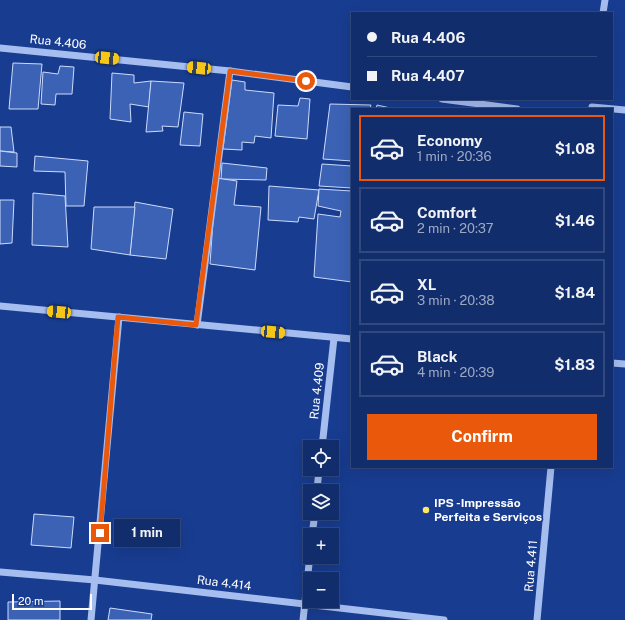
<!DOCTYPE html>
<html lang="en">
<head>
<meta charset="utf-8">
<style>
  body { margin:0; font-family:"Public Sans",sans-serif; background:#1b3572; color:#f1f3f6; height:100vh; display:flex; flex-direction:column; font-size:15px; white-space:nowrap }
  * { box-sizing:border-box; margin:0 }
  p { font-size:13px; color:#9ca8c2 }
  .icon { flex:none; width:22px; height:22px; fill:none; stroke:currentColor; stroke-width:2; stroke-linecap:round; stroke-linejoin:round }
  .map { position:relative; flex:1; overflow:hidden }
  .details { position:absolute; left:351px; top:108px; width:262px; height:360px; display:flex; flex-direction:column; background:#122d6c; border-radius:0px; box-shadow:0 4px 16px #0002,0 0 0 1px #31497f }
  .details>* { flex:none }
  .top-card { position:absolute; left:351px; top:12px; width:262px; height:88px; border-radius:0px; box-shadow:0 4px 16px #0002,0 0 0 1px #31497f; display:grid; align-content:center; height:88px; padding:0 16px; background:#122d6c }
  .tools { position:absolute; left:303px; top:440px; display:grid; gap:8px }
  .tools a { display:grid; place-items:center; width:36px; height:36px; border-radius:0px; background:#122d6c; box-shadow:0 4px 16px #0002,0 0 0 1px #31497f; font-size:20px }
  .scale { position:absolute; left:12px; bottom:10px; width:80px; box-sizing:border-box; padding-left:4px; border:2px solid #fff; border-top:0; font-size:11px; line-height:14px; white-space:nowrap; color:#fff; -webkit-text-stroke:3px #183c90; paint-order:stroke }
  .end { position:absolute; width:18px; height:18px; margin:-9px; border:5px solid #ea580c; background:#fff; box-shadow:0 0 0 2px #fff }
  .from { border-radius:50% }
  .bubble { position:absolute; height:28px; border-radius:0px; background:#122d6c; box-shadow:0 4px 16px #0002,0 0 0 1px #31497f; font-size:13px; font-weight:700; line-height:28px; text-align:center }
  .car { position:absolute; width:12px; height:24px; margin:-12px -6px; border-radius:5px; box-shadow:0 0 3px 1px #0007; background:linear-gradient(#f5c518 24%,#345 0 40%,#f5c518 0 76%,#345 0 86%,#f5c518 0) }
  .top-card b { display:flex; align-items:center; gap:14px; height:38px; font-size:15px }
  .top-card b+b { border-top:1px solid #31497f }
  .top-card i { width:10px; height:10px; background:#f1f3f6 }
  ul { padding:7px 0 0; list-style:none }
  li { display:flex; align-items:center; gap:12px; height:66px; margin:0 8px 6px; padding:0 8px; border:2px solid #31497f; border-radius:0px }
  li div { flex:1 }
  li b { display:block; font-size:15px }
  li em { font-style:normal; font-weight:700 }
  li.selected { border-color:#ea580c }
  li>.icon { width:36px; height:36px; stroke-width:1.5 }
  .action { display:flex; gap:8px; margin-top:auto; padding:8px 16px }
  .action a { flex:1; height:46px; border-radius:0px; background:#ea580c; color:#fff; font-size:16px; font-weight:700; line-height:46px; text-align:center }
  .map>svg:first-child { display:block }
  .building { fill:#3c62b6; stroke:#ccdbfb }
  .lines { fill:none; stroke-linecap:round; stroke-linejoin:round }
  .minor { stroke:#a6bdef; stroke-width:7 }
  .route { stroke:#ea580c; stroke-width:5 }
  .poi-dot { fill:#ffe864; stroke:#183c90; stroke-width:1.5 }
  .labels { text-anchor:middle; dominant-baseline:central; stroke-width:3.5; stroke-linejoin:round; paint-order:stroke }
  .street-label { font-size:12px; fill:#fff; stroke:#183c90 }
  .poi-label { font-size:12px; font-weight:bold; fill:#fff; stroke:#183c90; text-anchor:start }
</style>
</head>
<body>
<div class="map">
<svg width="625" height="620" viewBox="0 0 625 620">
  <rect width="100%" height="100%" fill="#183c90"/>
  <g class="building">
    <polygon points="13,63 42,64 38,109 9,109"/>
    <polygon points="60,66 74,67 72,94 56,94 55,105 41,104 43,72 58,74"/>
    <polygon points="112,73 134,75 134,83 151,81 149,107 130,104 131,122 110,119"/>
    <polygon points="232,80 245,82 245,90 274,93 271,138 255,136 254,143 242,142 242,150 223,149"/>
    <polygon points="151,81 184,83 178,127 162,126 163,131 146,132"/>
    <polygon points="300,98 310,99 307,139 275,136 278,105 298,106"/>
    <polygon points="330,104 371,105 370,109 352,109 352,161 323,159"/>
    <polygon points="377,105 395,109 376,109"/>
    <polygon points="184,112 203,114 200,146 180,145"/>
    <polygon points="0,127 11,127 14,152 0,151"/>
    <polygon points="0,151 17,153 17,167 0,166"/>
    <polygon points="35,156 88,161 84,206 66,206 65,172 34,171"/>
    <polygon points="222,163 267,168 266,180 221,179"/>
    <polygon points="322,164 352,166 352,188 319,186"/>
    <polygon points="216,178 237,181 234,205 261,207 255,270 210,264"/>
    <polygon points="269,186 319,190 314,219 299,217 298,222 268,220"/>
    <polygon points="319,189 352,191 352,282 314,277 318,214 340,217 341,211 318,206"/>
    <polygon points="33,193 65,196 68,247 32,245"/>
    <polygon points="0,200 14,200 12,243 0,244"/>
    <polygon points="135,202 173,209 166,259 130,255"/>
    <polygon points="94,207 135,207 130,255 91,249"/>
    <polygon points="34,514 74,517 71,548 31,545"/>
    <polygon points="60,601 60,620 8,620 8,602"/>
    <polygon points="110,608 152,614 151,620 108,620"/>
  </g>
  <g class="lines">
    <g class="minor">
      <polyline points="603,13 605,0"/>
      <polyline points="0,48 230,71 352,87"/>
      <polyline points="442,99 517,109"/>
      <polyline points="592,107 625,110"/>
      <polyline points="0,306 352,339"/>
      <polyline points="197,325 230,71"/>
      <polyline points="612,363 625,364"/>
      <polyline points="322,447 334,338"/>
      <polyline points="317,491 319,469"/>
      <polyline points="312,535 315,513"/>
      <polyline points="0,572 95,580 444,620"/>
      <polyline points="91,620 119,317"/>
      <polyline points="303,620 310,555"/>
      <polyline points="537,620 551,467"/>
    </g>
  </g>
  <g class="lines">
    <polyline class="route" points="100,533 118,317 196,325 230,71 306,81"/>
  </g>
  <circle class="poi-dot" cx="426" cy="510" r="4"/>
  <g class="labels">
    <g class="street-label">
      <text transform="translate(58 42) rotate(6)">Rua 4.406</text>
      <text transform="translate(317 391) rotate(-84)">Rua 4.409</text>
      <text transform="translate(531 566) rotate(-85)">Rua 4.411</text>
      <text transform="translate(224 583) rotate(7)">Rua 4.414</text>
    </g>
    <g class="poi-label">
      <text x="434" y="503">IPS -Impressão<tspan x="434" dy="14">Perfeita e Serviços</tspan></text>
    </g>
  </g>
</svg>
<div class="tools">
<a><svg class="icon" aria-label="locate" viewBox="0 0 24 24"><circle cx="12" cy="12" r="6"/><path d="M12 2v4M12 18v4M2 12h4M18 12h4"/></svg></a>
<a><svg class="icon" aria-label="layers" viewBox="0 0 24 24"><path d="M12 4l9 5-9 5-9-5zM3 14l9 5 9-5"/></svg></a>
<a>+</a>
<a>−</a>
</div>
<div class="scale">20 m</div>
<i class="end from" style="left:306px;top:81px"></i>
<i class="end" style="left:100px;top:533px"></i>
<div class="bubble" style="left:114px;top:519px;width:66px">1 min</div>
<i class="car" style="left:107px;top:58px;rotate:96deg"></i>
<i class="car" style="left:199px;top:68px;rotate:276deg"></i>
<i class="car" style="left:59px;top:312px;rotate:275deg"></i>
<i class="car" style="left:273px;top:332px;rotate:95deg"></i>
<div class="top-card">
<b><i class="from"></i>Rua 4.406</b>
<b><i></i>Rua 4.407</b>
</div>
<section class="details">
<ul>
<li class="selected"><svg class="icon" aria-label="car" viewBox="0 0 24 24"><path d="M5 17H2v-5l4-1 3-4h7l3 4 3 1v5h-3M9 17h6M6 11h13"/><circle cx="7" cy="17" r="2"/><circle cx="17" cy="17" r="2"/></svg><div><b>Economy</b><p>1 min · 20:36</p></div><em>$1.08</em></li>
<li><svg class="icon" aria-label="car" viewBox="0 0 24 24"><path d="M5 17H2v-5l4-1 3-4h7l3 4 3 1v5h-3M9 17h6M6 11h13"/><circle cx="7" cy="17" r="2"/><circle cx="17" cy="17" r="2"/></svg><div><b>Comfort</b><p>2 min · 20:37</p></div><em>$1.46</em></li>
<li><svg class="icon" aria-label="car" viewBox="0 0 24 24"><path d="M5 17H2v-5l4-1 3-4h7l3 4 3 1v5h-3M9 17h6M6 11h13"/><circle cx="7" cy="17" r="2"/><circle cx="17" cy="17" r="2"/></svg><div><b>XL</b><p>3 min · 20:38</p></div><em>$1.84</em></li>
<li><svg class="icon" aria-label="car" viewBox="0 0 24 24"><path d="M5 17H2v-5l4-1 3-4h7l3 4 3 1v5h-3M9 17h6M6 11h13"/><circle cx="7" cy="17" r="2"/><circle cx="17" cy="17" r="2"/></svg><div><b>Black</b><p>4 min · 20:39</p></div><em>$1.83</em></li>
</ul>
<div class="action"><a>Confirm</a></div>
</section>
</div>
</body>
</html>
